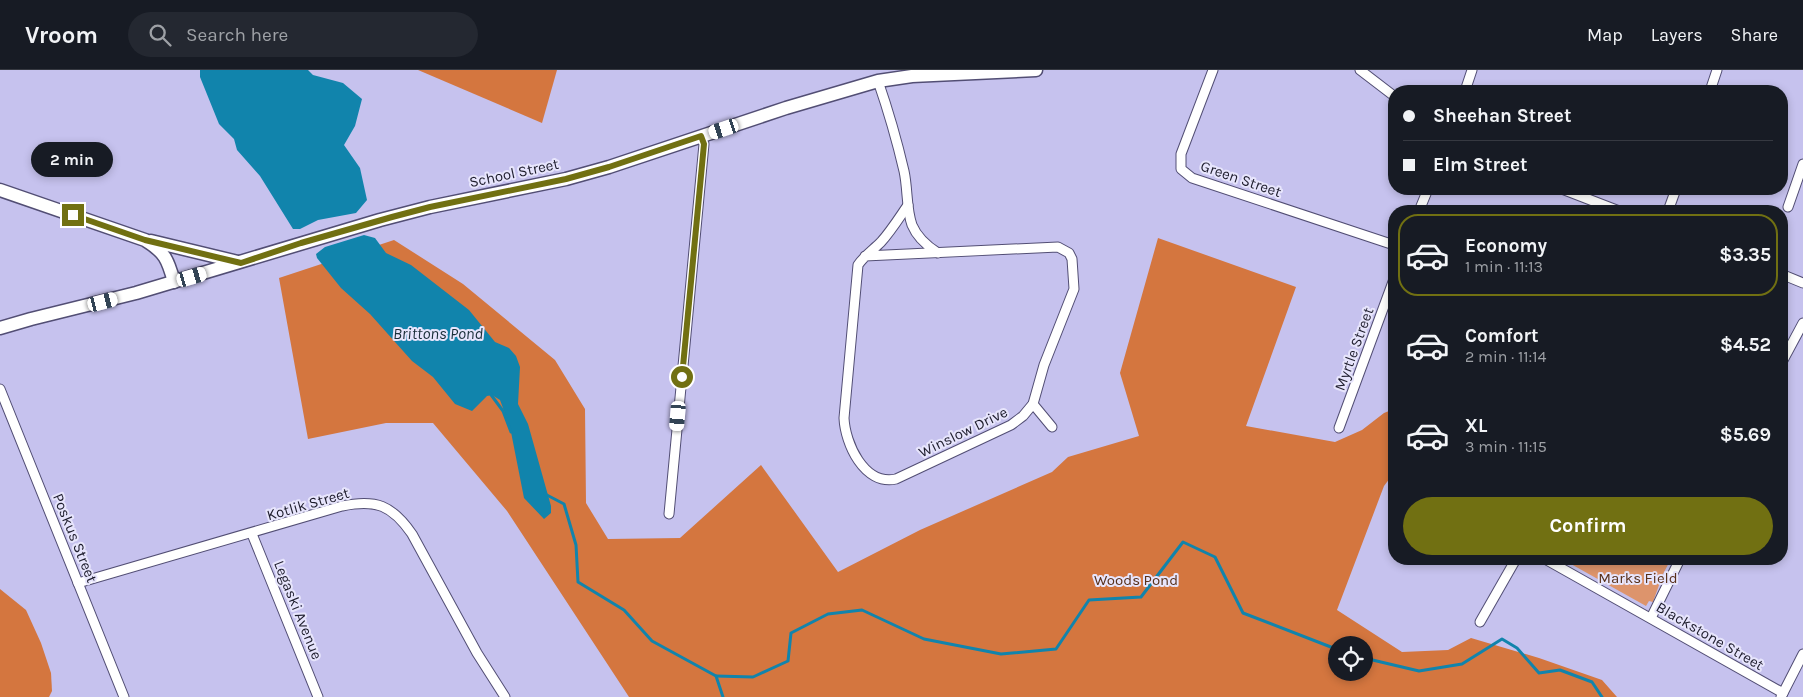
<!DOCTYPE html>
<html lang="en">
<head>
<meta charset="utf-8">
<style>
  body { margin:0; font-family:Karla,sans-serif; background:#242831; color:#f1f3f6; height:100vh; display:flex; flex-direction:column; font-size:19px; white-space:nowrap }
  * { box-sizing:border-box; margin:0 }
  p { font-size:16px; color:#9ea1a6 }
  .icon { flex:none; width:28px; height:28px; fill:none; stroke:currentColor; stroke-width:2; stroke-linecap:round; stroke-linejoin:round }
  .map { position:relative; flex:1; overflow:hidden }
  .panel { position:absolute; left:1388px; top:135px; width:400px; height:360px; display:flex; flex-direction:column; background:#171b24; border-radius:20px; box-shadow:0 2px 8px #0003 }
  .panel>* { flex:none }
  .top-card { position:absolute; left:1388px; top:15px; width:400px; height:110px; border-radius:20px; box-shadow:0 2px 8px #0003; display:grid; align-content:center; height:110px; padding:0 15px; background:#171b24 }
  .fabs { position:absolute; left:1328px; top:566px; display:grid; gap:10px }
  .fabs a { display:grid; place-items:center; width:45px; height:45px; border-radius:50%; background:#171b24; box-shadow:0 2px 8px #0003; font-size:25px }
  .end { position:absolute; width:22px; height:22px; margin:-11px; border:6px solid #717012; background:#fff; box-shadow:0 0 0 2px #fff }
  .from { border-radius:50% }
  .bubble { position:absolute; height:35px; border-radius:18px; background:#171b24; box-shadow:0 2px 8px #0003; font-size:16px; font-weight:700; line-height:35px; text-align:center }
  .car { position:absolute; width:15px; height:30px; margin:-15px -8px; border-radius:6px; box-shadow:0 0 4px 1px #0007; background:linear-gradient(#fff 24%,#345 0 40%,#fff 0 76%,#345 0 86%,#fff 0) }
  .top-card b { display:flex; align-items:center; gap:18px; height:48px; font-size:19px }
  .top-card b+b { border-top:1px solid #363941 }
  .top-card i { width:12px; height:12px; background:#f1f3f6 }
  ul { padding:9px 0 0; list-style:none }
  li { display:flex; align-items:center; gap:15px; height:82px; margin:0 10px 8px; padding:0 5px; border:2px solid transparent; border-radius:20px }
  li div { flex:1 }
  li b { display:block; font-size:19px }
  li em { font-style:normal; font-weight:700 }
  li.current { border-color:#717012 }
  li>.icon { width:45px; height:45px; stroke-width:1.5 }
  .primary-button { display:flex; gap:10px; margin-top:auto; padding:10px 15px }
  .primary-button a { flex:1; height:58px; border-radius:30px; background:#717012; color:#fff; font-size:20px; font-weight:700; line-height:58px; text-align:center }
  header { display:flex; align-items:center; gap:30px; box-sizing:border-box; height:70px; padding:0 25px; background:#171b24; border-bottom:1px solid #363941 }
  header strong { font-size:24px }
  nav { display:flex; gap:28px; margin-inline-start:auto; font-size:18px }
  .search { width:350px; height:45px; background:#242831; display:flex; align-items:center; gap:12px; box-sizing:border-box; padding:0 18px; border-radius:28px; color:#9ea1a6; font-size:19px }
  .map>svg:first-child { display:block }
  .green { fill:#dd946c }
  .forest { fill:#d4763f; fill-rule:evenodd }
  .water { fill:#1184ac }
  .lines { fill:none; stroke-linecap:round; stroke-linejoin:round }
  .stream { stroke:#1184ac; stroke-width:3 }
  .street-casing { stroke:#524e74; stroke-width:11 }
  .secondary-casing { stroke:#524e74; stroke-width:15 }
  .street { stroke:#fff; stroke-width:9 }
  .secondary { stroke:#fff; stroke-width:12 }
  .route { stroke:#717012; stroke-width:6 }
  .labels { text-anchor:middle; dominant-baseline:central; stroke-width:4; stroke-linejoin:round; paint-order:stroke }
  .street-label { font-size:15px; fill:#1d1c2c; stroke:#e7e5fc }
  .park-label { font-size:15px; fill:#58301a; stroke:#e7e5fc }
  .water-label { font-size:16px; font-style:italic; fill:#182e38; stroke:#e7e5fc }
</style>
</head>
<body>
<header>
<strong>Vroom</strong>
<div class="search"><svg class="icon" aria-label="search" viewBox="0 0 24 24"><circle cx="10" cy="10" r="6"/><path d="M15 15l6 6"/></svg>Search here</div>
<nav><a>Map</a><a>Layers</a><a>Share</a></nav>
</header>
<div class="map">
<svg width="1803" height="627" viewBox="0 0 1803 627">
  <rect width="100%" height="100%" fill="#c6c2ee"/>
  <polygon class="green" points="1562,489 1671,489 1663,504 1653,532 1649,531 1646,536"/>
  <g class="forest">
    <polygon points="418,0 557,0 542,53"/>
    <path d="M1158 168 1296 217 1246 356 1335 372 1362 360 1384 343 1394 339V406L1390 408 1384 416 1337 540 1402 582 1448 580 1471 568 1539 588 1602 610 1617 627H629L507 441 433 353H386L308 369 279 208 394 170 463 214 555 290 585 339 586 433 608 469 680 468 761 395 838 502 920 460 1052 402 1068 387 1139 366 1120 303ZM1336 575H1364V602H1336Z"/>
    <polygon points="0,519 26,540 41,573 51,603 52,621 49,627 0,627"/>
  </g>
  <g class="water">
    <polygon points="200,0 308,0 313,5 343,13 362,29 355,56 344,75 360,98 367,130 356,143 318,150 300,159 293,159 260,106 237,80 234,69 219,54 200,7"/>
    <polygon points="364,165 375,168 386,183 411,195 469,240 495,272 509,278 516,286 520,297 518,334 528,354 551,436 551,443 544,449 524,428 510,357 500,330 492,325 487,326 472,341 455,334 433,307 412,291 370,244 341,218 317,188 316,184 325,177"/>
  </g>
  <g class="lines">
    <g class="stream">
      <polyline points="489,322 503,341 511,362"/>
      <polyline points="545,424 564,434 576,475 578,512 624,540 652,571 716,606 723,627"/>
      <polyline points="1364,588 1419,601 1462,594 1502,569 1517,578 1539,603 1560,600 1592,612 1602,627"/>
      <polyline points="716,606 753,607 788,591 791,563 828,544 862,540 924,569 1001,584 1056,579 1089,530 1141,527 1183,472 1215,487 1243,543 1336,579"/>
    </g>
    <defs>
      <g id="street">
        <polyline points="1213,0 1181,84 1181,99 1192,108 1394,175"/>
        <polyline points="1360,0 1394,26"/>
        <path d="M878 11C888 40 897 71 904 101 908 119 906 138 912 155 917 167 927 176 938 183"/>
        <polyline points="1465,21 1472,0"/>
        <polyline points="1710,21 1717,0"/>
        <polyline points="1562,119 1619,141"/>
        <polyline points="1788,137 1803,94"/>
        <polyline points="1419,141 1428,119"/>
        <polyline points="1668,141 1676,119"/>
        <path d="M865 186 1058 177 1069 183 1072 189 1074 219 1044 295 1033 334 1023 346 1011 355 896 409C864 416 845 373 844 348L858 195C864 186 873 180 881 172 891 161 899 148 908 135"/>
        <polyline points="1781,204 1803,213"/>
        <polyline points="1781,294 1803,253"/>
        <polyline points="0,319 124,627"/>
        <polyline points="1033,334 1052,357"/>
        <polyline points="1339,358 1394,209"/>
        <polyline points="669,444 704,74 701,67"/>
        <polyline points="252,464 318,627"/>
        <polyline points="1545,489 1783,623"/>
        <path d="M78 513 342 436C376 429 392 435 412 464L477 583 505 627"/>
        <polyline points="1651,548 1680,489"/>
        <polyline points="1480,552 1516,489"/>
        <polyline points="1781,627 1803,584"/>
      </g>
      <g id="secondary">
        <path d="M0 120 145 170C165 182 168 190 174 212"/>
        <polyline points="151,171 238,192"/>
        <polyline points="0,258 31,249 136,223 380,150 430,137 566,109 609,97 786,38 878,11 912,6 1036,0"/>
      </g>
    </defs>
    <use href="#street" class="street-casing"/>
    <use href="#secondary" class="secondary-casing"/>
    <use href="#street" class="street"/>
    <use href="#secondary" class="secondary"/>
  </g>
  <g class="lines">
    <polyline class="route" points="73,145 145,170 241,193 301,173 392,147 430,137 566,109 609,97 701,66 704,74 682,307"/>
  </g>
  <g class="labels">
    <g class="street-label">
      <text transform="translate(514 103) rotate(-12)">School Street</text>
      <text transform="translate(1241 109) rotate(19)">Green Street</text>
      <text transform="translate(1354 279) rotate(-70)">Myrtle Street</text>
      <text transform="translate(963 362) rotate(-26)">Winslow Drive</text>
      <text transform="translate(308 434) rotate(-16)">Kotlik Street</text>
      <text transform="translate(75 468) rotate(68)">Poskus Street</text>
      <text transform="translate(298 540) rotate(68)">Legaski Avenue</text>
      <text transform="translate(1710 566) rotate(30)">Blackstone Street</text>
    </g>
    <g class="park-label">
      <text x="1638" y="508">Marks Field</text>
      <text x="1136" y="510">Woods Pond</text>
    </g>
    <g class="water-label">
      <text x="438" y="263">Brittons Pond</text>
    </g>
  </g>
</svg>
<div class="fabs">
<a><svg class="icon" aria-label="locate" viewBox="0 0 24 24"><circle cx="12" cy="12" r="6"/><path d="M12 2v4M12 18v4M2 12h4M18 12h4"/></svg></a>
</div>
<i class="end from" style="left:682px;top:307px"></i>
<i class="end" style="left:73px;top:145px"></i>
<div class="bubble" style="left:31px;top:72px;width:82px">2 min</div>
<i class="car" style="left:724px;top:59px;rotate:252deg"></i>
<i class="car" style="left:192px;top:207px;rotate:74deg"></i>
<i class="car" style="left:103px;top:232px;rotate:76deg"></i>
<i class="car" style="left:678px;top:346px;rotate:185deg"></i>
<div class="top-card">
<b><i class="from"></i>Sheehan Street</b>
<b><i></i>Elm Street</b>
</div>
<section class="panel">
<ul>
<li class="current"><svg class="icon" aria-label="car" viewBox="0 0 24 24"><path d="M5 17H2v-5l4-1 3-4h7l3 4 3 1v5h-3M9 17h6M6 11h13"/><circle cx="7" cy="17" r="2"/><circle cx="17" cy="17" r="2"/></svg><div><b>Economy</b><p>1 min · 11:13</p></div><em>$3.35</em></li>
<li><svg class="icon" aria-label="car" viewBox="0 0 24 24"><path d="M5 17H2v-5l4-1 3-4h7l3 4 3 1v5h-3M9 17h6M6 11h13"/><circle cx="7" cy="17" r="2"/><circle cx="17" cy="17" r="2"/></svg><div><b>Comfort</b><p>2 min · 11:14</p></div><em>$4.52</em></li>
<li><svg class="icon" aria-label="car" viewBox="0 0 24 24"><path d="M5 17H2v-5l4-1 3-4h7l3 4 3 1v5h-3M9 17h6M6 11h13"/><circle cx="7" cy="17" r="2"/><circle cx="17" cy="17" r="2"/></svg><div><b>XL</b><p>3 min · 11:15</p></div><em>$5.69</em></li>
</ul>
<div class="primary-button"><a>Confirm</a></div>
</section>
</div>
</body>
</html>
